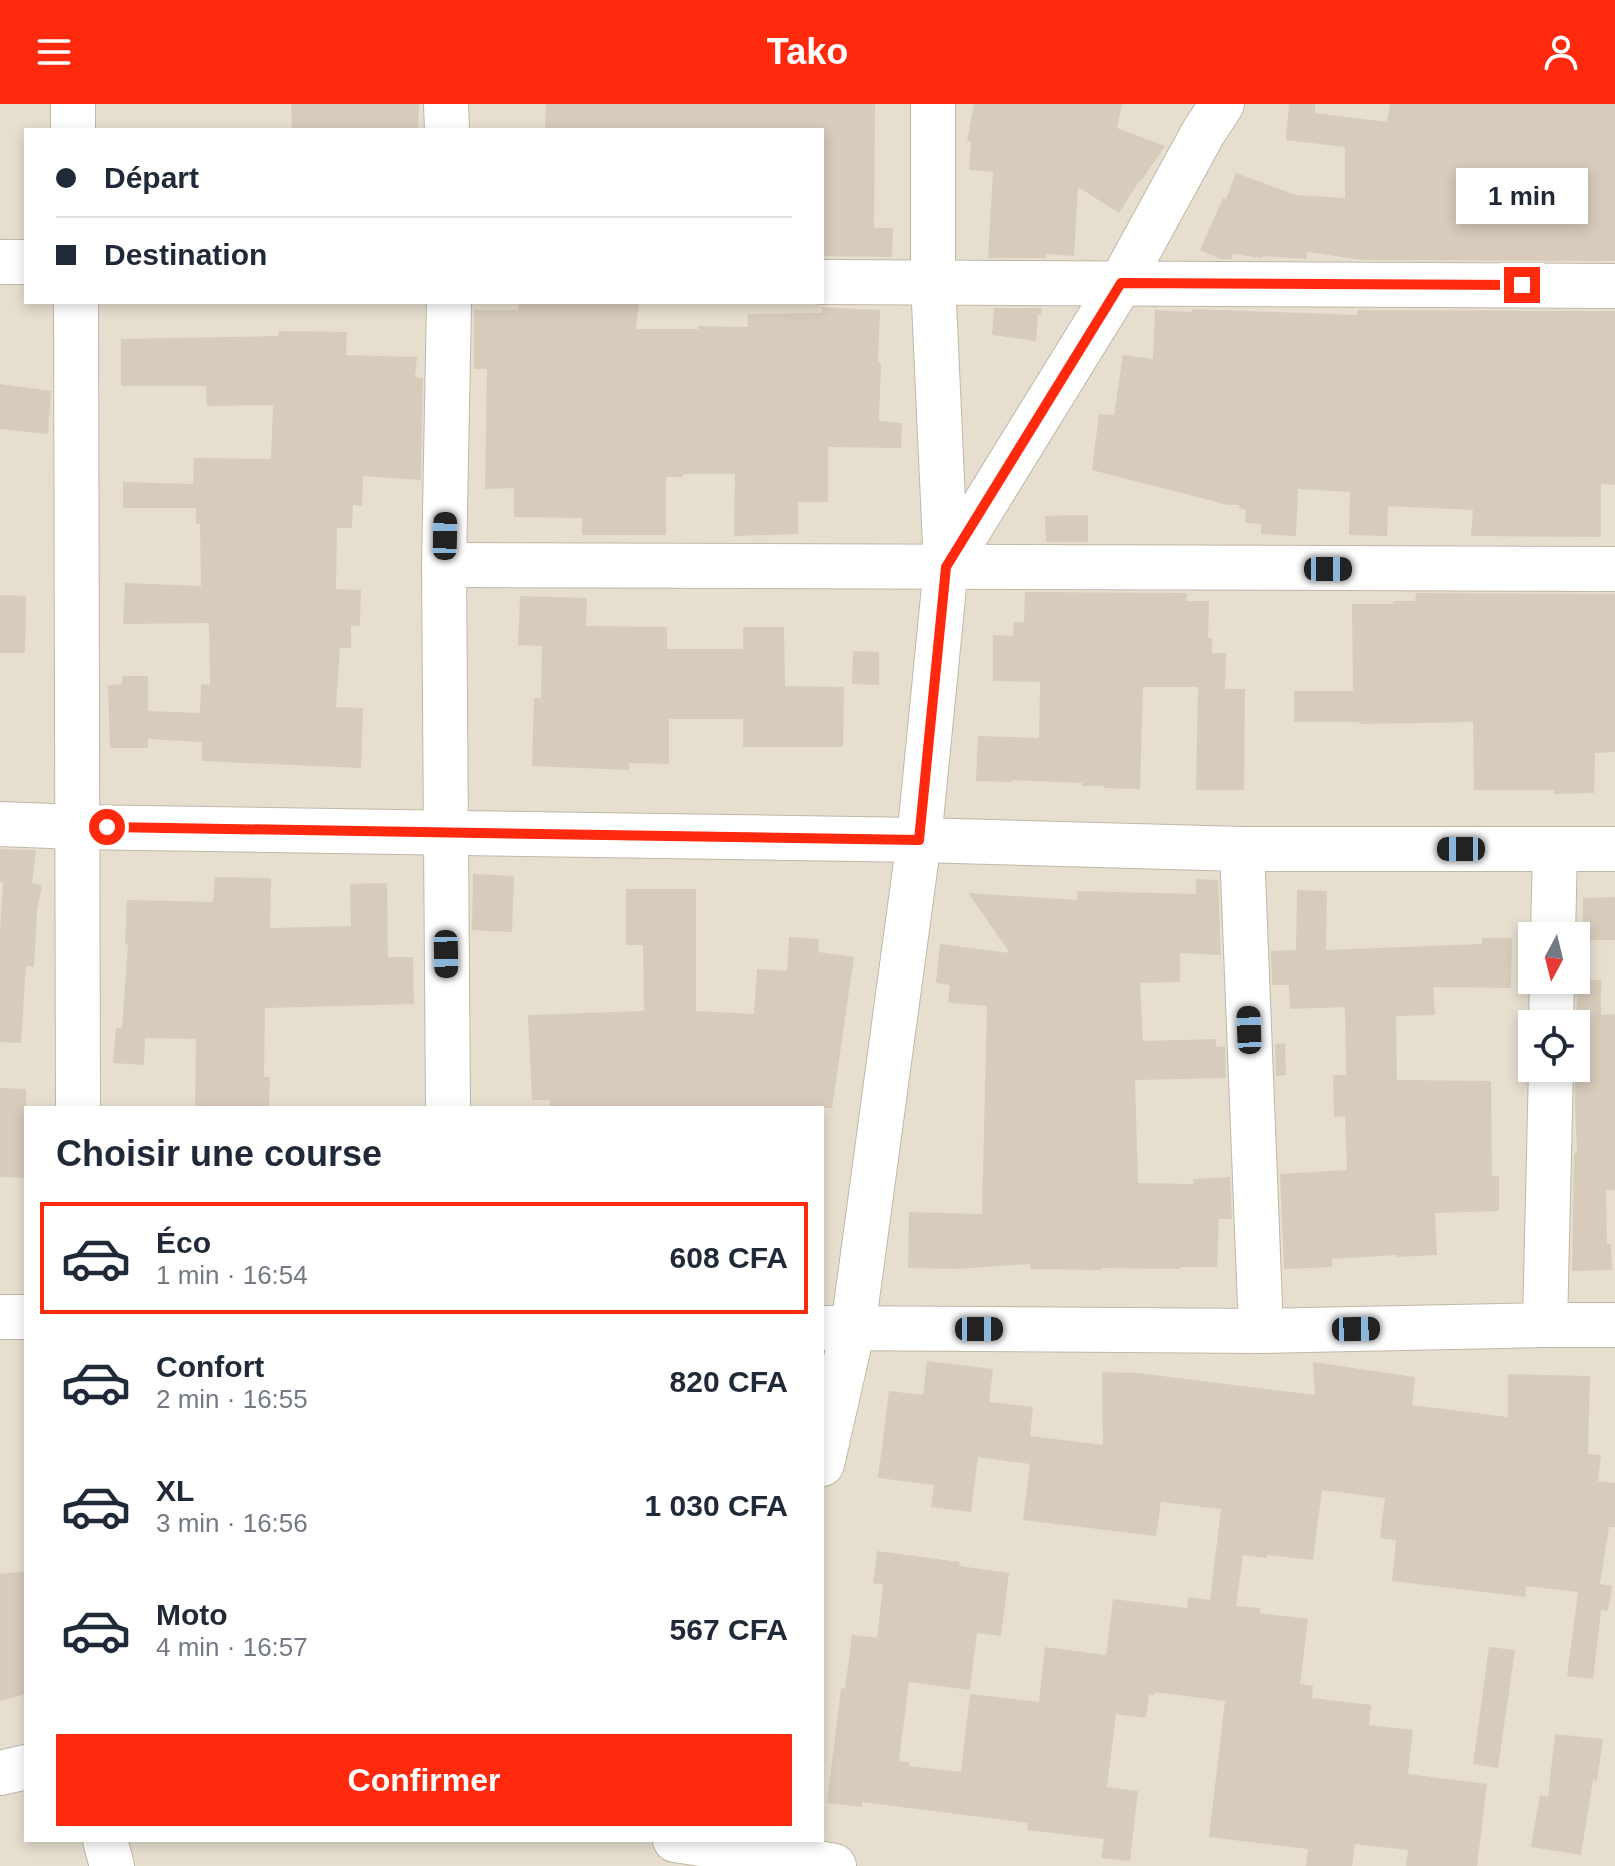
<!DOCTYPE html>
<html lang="fr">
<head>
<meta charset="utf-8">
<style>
  body { margin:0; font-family:Helvetica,sans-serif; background:#f2f2f3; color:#1f2937; height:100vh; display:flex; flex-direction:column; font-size:30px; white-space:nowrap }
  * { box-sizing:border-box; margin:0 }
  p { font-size:26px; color:#747a83 }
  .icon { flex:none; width:44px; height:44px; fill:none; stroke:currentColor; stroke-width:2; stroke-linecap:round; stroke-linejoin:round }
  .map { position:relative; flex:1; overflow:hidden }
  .side { position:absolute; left:24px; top:1002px; width:800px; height:736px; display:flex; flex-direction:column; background:#fff; border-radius:0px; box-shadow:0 4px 12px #0003 }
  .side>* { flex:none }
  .guide { position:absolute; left:24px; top:24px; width:800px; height:176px; border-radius:0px; box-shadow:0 4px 12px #0003; display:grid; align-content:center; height:176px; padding:0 32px; background:#fff }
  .needle { width:52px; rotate:187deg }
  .buttons { position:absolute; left:1518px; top:818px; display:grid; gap:16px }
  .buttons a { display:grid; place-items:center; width:72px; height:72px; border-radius:0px; background:#fff; box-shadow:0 4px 12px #0003; font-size:40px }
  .end { position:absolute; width:36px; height:36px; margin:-18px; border:10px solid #ff290d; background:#fff; box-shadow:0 0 0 4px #fff }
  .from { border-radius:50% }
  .bubble { position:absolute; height:56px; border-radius:0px; background:#fff; box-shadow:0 4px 12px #0003; font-size:26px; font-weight:700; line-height:56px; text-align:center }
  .car { position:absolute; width:24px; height:48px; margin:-24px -12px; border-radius:10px; box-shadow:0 0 6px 2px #0007; background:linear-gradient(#222 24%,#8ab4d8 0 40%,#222 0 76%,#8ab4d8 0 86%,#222 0) }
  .guide b { display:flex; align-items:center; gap:28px; height:76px; font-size:30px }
  .guide b+b { border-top:2px solid #e0e1e3 }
  .guide i { width:20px; height:20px; background:#1f2937 }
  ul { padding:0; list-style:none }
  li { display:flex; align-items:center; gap:24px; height:112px; margin:0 16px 12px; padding:0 16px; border:4px solid transparent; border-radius:0px }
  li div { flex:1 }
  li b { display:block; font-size:30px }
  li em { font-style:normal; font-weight:700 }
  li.on { border-color:#ff290d }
  li>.icon { width:72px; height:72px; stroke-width:1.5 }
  h2 { padding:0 32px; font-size:36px; line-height:96px }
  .action { display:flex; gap:16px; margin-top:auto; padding:16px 32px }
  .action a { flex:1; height:92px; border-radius:0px; background:#ff290d; color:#fff; font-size:32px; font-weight:700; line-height:92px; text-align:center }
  header { display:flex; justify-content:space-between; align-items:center; height:104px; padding:0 32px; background:#ff290d; color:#fff; font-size:36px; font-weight:700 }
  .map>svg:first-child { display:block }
  .residential { fill:#e6dfd0; fill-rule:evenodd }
  .building { fill:#d7cbbb }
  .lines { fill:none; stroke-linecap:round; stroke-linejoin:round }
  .minor-casing { stroke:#c1b7a8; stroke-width:46 }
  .minor { stroke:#fff; stroke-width:44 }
  .route { stroke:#ff290d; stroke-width:10 }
</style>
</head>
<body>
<header><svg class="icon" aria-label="menu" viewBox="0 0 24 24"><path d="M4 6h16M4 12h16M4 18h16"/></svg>Tako<svg class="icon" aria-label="person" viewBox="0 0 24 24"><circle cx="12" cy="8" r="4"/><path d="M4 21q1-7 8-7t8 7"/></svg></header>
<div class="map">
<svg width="1615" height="1762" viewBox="0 0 1615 1762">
  <rect width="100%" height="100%" fill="#f2ede3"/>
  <path class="residential" d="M0 0H1615V1762H0ZM26 26H822V198H26ZM1532 832H1576V876H1532ZM1532 920H1576V964H1532ZM26 1004H822V1736H26Z"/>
  <g class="building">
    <polygon points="291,0 419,0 418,26 292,26"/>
    <polygon points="546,0 875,0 874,124 893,124 892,153 822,152 822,26 545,26"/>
    <polygon points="974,0 1122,0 1117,24 1165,42 1141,77 1140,76 1119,109 1078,83 1074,152 1046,150 1046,154 988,154 993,68 969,66 971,38 967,37"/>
    <polygon points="1289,0 1315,0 1315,9 1387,18 1390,0 1615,0 1615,157 1363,156 1307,148 1307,155 1263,152 1263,154 1233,150 1231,155 1220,155 1200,146 1223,94 1226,95 1236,69 1296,91 1345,94 1345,43 1286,36"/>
    <polygon points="519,198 639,198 636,225 698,225 698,222 748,223 747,210 822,209 822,203 880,206 878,258 881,259 879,317 902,319 901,344 828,343 828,398 798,398 798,430 734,432 735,370 683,370 683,373 666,373 666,431 582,431 582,414 514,413 514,384 485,385 487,265 474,265 474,206 518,206"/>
    <polygon points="994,204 1042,204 1041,211 1038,211 1036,237 992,231"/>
    <polygon points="1192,205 1357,211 1358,206 1615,207 1615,381 1601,380 1601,433 1471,432 1473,406 1388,402 1387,432 1349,431 1350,388 1298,385 1296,432 1261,430 1261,420 1245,419 1246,406 1239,404 1239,401 1228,401 1092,366 1099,310 1114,311 1123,251 1153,255 1155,206 1192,208"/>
    <polygon points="279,227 347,228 346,251 417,253 415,273 423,274 421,376 363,372 362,402 353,401 352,424 337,424 336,485 361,486 360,522 351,522 351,544 340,544 336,603 363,604 361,664 202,657 202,638 148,635 148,644 110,644 108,581 122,580 122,572 148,572 148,607 200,609 201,580 210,581 209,519 123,520 125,479 201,482 200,420 196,420 196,404 123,404 123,378 193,380 194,354 271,355 273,301 207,302 206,282 121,282 121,235 278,232"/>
    <polygon points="0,280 51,287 48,330 0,325"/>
    <polygon points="1088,411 1088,438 1046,438 1045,412"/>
    <polygon points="1025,488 1187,489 1186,497 1209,497 1208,534 1212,534 1212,549 1226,549 1225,585 1245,585 1244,686 1196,686 1198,583 1143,583 1140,685 1104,684 1104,682 1082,682 1082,679 1012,676 1012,678 976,677 978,632 1039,634 1040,578 993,577 993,531 1013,532 1014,518 1024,518"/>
    <polygon points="1416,489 1615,490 1615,648 1595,649 1594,689 1554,690 1554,686 1474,686 1473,618 1360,620 1359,618 1294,618 1294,587 1353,587 1352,500 1393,500 1393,497 1415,497"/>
    <polygon points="0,491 26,492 25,549 0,549"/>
    <polygon points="520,492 587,494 586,522 667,523 667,545 743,545 743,523 784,523 785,582 844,583 843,643 743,643 743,615 669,615 669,660 629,659 629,666 532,662 534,594 541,594 542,542 518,541"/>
    <polygon points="853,547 879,548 879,581 852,580"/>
    <polygon points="0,745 36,746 32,779 42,781 37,807 34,863 26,862 21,939 0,938 0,830 3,778 0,778"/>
    <polygon points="473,770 514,772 512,828 472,826"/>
    <polygon points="215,773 271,774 270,824 351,822 350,780 387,779 388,853 413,853 414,900 265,904 264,973 270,973 269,1004 195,1004 196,935 145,934 144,961 113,959 116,924 122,924 128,840 125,840 127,796 213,798"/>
    <polygon points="1196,775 1218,776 1221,851 1180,849 1180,878 1140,879 1143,937 1216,935 1216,943 1225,942 1226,974 1135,976 1138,1079 1193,1080 1193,1075 1230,1073 1232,1115 1219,1115 1217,1163 1180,1163 1180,1165 1102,1164 1102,1166 1030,1165 1030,1160 957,1165 908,1164 909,1108 982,1110 987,902 948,899 950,881 936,879 940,840 1010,849 968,789 1077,796 1077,787 1196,790"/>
    <polygon points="626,785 696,785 696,907 754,910 757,865 787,867 789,833 819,835 818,848 854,853 832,1004 550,1004 550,996 532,996 528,911 644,907 643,841 626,841"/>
    <polygon points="1297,786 1327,787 1326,846 1482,840 1482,834 1512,834 1511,884 1433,883 1435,911 1396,912 1397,976 1491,977 1492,1072 1499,1072 1499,1107 1435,1109 1437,1151 1397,1153 1397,1151 1332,1155 1332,1163 1284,1165 1280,1070 1347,1066 1345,1012 1334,1013 1333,971 1346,971 1345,903 1290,905 1289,881 1272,881 1271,847 1296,846"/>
    <polygon points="1615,793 1615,836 1583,836 1583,794"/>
    <polygon points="1577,876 1601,876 1601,911 1615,910 1615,1086 1606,1086 1607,1140 1611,1140 1612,1166 1572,1167 1574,1049 1577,1049 1575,1000"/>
    <polygon points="1285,939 1286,971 1276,972 1275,940"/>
    <polygon points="0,984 26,985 26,1074 0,1073"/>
    <polygon points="927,1257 993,1265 989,1298 1033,1303 1030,1332 1103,1341 1102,1268 1138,1269 1315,1291 1313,1258 1415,1273 1412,1301 1508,1313 1508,1270 1590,1272 1588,1350 1601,1351 1598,1377 1615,1379 1615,1423 1609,1423 1600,1480 1612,1482 1608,1507 1601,1506 1593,1575 1567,1572 1578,1488 1526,1482 1525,1493 1392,1477 1396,1436 1380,1434 1385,1394 1322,1386 1313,1456 1267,1451 1267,1454 1243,1451 1236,1502 1260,1504 1260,1509 1308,1515 1300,1580 1313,1582 1312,1594 1371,1601 1369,1621 1413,1626 1408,1670 1487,1680 1477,1762 1406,1762 1408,1746 1355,1740 1352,1762 1306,1762 1308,1745 1209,1733 1225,1597 1155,1588 1154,1591 1149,1590 1146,1614 1116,1610 1107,1683 1138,1687 1130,1757 1101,1754 1104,1735 1027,1726 1028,1719 862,1698 862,1703 827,1699 841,1584 845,1585 852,1531 877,1534 883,1481 873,1479 877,1447 960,1458 959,1462 1009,1469 1001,1532 977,1529 970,1586 909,1578 899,1657 910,1658 909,1662 961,1668 970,1590 1039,1598 1045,1543 1106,1551 1113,1495 1187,1504 1188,1493 1210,1496 1221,1405 1161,1398 1156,1432 1023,1416 1030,1360 978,1353 971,1408 931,1403 934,1381 878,1374 889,1287 923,1291"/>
    <polygon points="26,1467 26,1590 0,1597 0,1470"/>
    <polygon points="1489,1543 1515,1546 1498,1664 1473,1660"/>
    <polygon points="1555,1630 1603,1635 1597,1677 1593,1676 1581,1751 1531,1743 1540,1691 1548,1693"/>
  </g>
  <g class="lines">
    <defs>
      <g id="minor">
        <polyline points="73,0 73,26"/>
        <polyline points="446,0 447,26"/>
        <polyline points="0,158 26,158"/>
        <polyline points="822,178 1615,182"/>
        <polyline points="76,198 78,1004"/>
        <polyline points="444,461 1615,465"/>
        <polyline points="946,463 1121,179 1203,29 1222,0"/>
        <polyline points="0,720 76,723 919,736 1242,745 1615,745"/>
        <polyline points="1242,745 1261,1227"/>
        <polyline points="1553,832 1555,745"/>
        <polyline points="1551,920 1552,876"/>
        <polyline points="448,1004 444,461 449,198"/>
        <polyline points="0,1213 26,1213"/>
        <polyline points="1545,1221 1551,964"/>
        <polyline points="825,1224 1261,1227 1545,1221 1615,1221"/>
        <polyline points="822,1360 853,1224 919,736 946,463 933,177 933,0"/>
        <polyline points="0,1669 26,1663"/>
        <polyline points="105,1736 112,1762"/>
        <polyline points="675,1736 768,1750 834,1762"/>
      </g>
    </defs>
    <use href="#minor" class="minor-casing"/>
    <use href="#minor" class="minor"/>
  </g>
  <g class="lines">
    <polyline class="route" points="107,723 919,736 946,463 1121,179 1522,181"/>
  </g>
</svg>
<div class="buttons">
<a><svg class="needle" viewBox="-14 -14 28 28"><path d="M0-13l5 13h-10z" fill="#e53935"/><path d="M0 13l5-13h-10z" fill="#747a83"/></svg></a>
<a><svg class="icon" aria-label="locate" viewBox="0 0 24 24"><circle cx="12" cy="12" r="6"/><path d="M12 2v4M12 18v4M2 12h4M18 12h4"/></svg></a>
</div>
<i class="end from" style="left:107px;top:723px"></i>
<i class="end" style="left:1522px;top:181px"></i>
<div class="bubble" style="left:1456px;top:64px;width:132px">1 min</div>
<i class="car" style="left:445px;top:432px;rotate:1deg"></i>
<i class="car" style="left:1328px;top:465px;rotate:90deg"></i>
<i class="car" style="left:1461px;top:745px;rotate:270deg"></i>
<i class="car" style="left:446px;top:850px;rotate:179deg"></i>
<i class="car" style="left:1249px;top:926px;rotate:358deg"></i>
<i class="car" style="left:979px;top:1225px;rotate:90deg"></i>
<i class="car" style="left:1356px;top:1225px;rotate:89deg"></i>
<div class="guide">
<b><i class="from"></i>Départ</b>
<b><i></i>Destination</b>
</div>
<section class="side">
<h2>Choisir une course</h2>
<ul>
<li class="on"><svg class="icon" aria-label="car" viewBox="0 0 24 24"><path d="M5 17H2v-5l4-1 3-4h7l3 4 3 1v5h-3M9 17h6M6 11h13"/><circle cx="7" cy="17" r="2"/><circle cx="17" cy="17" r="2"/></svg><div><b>Éco</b><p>1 min · 16:54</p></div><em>608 CFA</em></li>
<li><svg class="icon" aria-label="car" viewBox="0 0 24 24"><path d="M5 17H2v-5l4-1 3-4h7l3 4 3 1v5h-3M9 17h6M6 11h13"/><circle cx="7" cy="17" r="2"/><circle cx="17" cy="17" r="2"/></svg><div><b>Confort</b><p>2 min · 16:55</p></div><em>820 CFA</em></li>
<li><svg class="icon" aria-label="car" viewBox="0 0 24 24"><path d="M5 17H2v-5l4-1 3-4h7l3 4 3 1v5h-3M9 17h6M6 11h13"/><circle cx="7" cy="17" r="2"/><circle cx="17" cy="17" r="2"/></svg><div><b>XL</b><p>3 min · 16:56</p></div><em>1 030 CFA</em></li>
<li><svg class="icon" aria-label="car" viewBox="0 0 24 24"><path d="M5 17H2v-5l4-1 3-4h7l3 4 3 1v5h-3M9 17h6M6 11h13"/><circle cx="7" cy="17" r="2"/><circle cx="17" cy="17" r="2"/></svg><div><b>Moto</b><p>4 min · 16:57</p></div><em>567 CFA</em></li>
</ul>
<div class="action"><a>Confirmer</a></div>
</section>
</div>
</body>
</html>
